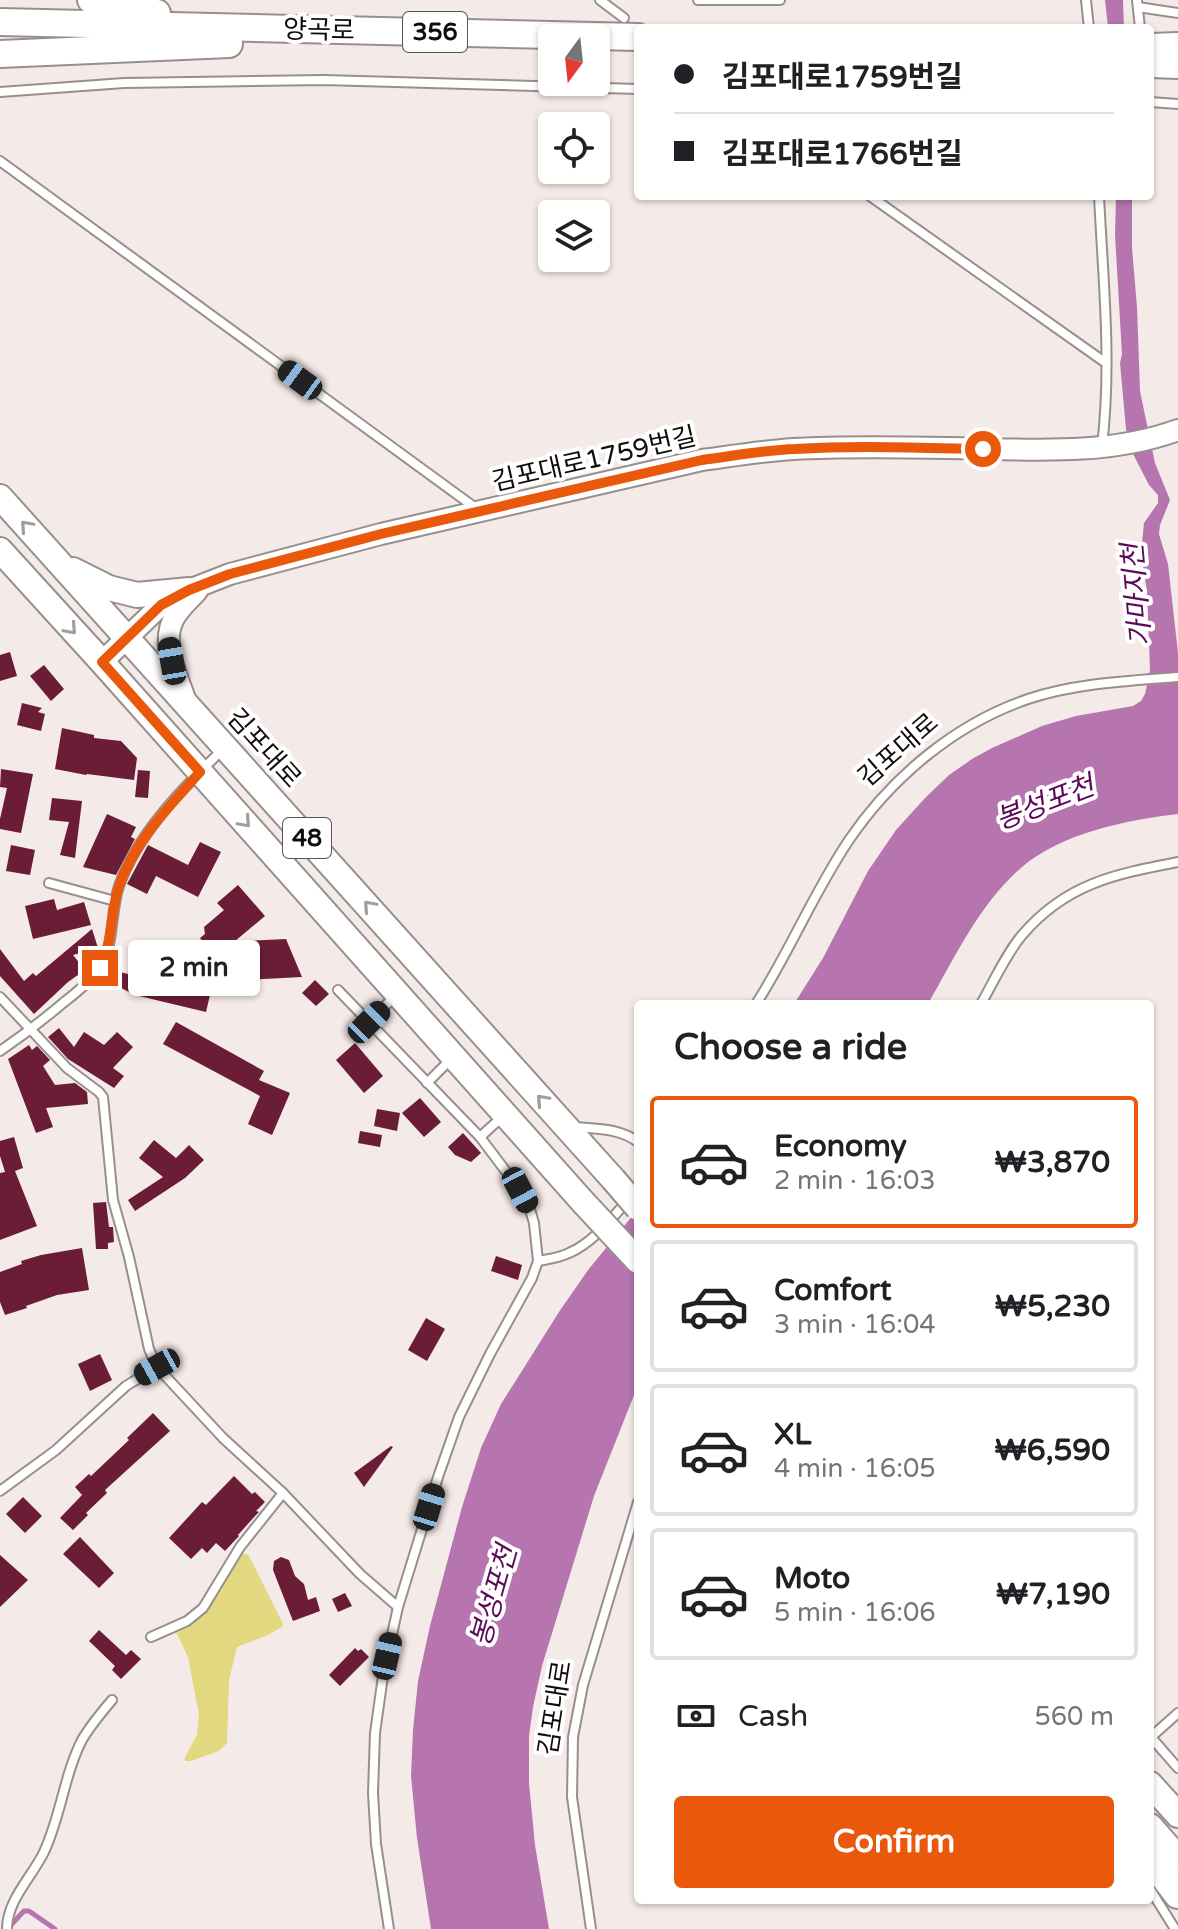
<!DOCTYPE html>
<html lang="en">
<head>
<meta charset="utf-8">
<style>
  body { margin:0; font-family:"Varela Round","Noto Sans KR",sans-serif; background:#f2f2f2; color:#202124; height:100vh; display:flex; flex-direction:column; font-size:30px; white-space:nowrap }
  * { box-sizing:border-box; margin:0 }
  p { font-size:26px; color:#757577 }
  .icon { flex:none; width:44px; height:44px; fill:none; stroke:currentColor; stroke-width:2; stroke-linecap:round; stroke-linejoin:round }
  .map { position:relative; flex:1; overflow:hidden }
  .sheet { position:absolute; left:634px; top:1000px; width:520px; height:904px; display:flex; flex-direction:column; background:#fff; border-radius:8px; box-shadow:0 2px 6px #0004 }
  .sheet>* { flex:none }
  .top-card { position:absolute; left:634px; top:24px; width:520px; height:176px; border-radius:8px; box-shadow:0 2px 6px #0004; display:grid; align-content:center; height:176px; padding:0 40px; background:#fff }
  .needle { width:52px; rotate:195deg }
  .fabs { position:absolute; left:538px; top:24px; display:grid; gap:16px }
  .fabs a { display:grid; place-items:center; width:72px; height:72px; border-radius:8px; background:#fff; box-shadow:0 2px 6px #0004; font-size:40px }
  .end { position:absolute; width:36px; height:36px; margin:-18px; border:10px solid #ea580c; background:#fff; box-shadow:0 0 0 4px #fff }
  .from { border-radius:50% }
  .bubble { position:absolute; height:56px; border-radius:8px; background:#fff; box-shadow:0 2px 6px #0004; font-size:26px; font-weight:800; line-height:56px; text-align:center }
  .car { position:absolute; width:24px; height:48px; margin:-24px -12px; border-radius:10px; box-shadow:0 0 6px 2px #0007; background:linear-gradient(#222 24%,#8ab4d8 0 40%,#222 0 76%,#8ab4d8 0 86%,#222 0) }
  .top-card b { display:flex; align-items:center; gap:28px; height:76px; font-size:30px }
  .top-card b+b { border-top:2px solid #e0e0e0 }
  .top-card i { width:20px; height:20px; background:#202124 }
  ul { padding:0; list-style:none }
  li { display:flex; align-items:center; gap:24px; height:132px; margin:0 16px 12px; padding:0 24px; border:4px solid #e0e0e0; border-radius:8px }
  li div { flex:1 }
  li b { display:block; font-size:30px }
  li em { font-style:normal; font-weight:800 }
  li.current { border-color:#ea580c }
  li>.icon { width:72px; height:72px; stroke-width:1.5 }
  h2 { padding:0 40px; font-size:36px; line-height:96px }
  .pay { display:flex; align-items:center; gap:20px; height:88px; padding:0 40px; font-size:30px }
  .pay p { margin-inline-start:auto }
  .cta { display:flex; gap:16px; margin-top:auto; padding:16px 40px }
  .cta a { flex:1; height:92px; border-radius:8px; background:#ea580c; color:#fff; font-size:32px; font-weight:800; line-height:92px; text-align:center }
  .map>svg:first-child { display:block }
  .green { fill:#e2d880 }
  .water { fill:#b675ae }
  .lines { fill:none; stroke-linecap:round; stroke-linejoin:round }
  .stream { stroke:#b675ae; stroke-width:5 }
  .building { fill:#6b1d37 }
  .service-casing { stroke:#988f8c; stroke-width:12 }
  .tertiary-casing { stroke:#988f8c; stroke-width:24 }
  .primary-casing { stroke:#988f8c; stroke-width:28 }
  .trunk-casing { stroke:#988f8c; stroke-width:30 }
  .motorway-casing { stroke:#988f8c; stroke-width:32 }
  .service { stroke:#fff; stroke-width:8 }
  .tertiary { stroke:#fff; stroke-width:20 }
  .primary { stroke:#fff; stroke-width:24 }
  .trunk { stroke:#fff; stroke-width:26 }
  .motorway { stroke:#fff; stroke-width:28 }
  .primary-bridge-casing { stroke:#988f8c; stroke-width:28; stroke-linecap:butt }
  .primary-bridge { stroke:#fff; stroke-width:24 }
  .oneway { stroke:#9f9e9d }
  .route { stroke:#ea580c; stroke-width:10 }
  .labels { text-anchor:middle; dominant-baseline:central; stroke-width:8; stroke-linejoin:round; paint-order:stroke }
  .shield { fill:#fff; stroke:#575554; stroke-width:2 }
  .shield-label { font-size:24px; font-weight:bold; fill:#0f0c0b }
  .street-label { font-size:26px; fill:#0f0c0b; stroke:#fff }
  .water-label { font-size:28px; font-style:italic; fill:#5c0957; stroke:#fff }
</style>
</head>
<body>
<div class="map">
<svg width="1178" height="1929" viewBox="0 0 1178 1929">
  <rect width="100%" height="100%" fill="#f4eae7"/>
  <polygon class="green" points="243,1553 248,1555 250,1558 283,1624 282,1627 268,1635 237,1647 229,1680 227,1743 219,1751 191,1761 186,1761 184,1759 197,1735 199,1715 188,1657 176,1632 191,1624 211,1605"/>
  <g class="water">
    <polygon points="1105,0 1123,0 1124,28 1108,28"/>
    <path d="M1116 196H1132V248L1137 307 1140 391 1155 463 1170 500 1160 525 1159 534 1168 564 1178 653V814C1127 820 1062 833 1022 867 980 903 955 957 928 1004H794L823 958 868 871 896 830 926 797 949 775 972 759 992 748 1042 726 1076 716 1133 706 1141 701 1145 694 1150 670 1147 591 1141 553 1144 523 1158 503V495L1149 485 1131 450 1126 429 1120 363 1122 354 1115 235Z"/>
    <polygon points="638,1209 638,1385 594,1496 542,1666 533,1707 529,1736 529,1783 535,1845 549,1929 431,1929 417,1838 411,1776 413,1730 418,1681 430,1626 462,1507 481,1448 501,1404 559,1312 588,1270"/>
  </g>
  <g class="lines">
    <polyline class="stream" points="11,1925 24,1911 29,1911 55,1929"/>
  </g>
  <g class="building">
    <polygon points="10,652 17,676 0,681 0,655"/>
    <polygon points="44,665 64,689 51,701 30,676"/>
    <polygon points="22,703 42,708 38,712 45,714 41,731 17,725"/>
    <polygon points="62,728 94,735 94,738 121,741 137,758 134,780 87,774 86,775 55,769"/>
    <polygon points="1,769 33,774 21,833 0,829 0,819 7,788 0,787"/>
    <polygon points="138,770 150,771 148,798 135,797"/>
    <polygon points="52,798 82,801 75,858 60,855 69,822 49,820"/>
    <polygon points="107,814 136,827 131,837 135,839 116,875 83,867"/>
    <polygon points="200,842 221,852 198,897 156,876 147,894 127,884 148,845 188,865"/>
    <polygon points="11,845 35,850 30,875 6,871"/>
    <polygon points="238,885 265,916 216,957 200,938 205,934 204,927 224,910 217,903"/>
    <polygon points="54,899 57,910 84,902 91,925 33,939 25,906"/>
    <polygon points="92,929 98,948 73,955 85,970 68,982 34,1014 0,976 0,949 24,981 33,973 36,976"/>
    <polygon points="286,939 302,977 246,980 244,941"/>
    <polygon points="192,955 218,961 206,1012 135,995 113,984 116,971 184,988"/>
    <polygon points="315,980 329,994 316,1006 302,993"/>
    <polygon points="176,1022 264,1071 259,1080 290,1093 272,1135 248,1124 260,1096 163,1044"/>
    <polygon points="59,1028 74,1047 84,1032 104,1045 117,1032 133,1047 113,1068 124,1076 114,1088 68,1059 48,1037"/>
    <polygon points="355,1043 383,1076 364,1093 336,1060"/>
    <polygon points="29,1045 32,1050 37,1046 50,1060 43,1066 55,1085 75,1083 87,1092 88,1104 46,1108 53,1127 36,1133 8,1059"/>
    <polygon points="420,1098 441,1122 424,1137 402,1113"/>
    <polygon points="377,1109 400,1113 397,1131 374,1126"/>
    <polygon points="360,1131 382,1135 380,1147 358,1143"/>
    <polygon points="463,1133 481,1153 471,1162 455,1155 448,1147"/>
    <polygon points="14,1137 23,1168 15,1171 37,1226 0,1240 0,1173 5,1172 0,1156 0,1141"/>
    <polygon points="154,1140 176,1158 189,1145 204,1160 185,1178 135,1211 128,1200 163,1177 139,1158"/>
    <polygon points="106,1202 109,1227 113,1227 114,1242 108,1243 108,1249 96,1249 93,1203"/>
    <polygon points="82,1248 89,1290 57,1295 26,1306 27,1308 5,1315 0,1302 0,1272 22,1264 21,1261 41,1255"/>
    <polygon points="496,1256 522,1265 518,1280 491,1271"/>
    <polygon points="426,1318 445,1329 427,1361 408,1350"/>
    <polygon points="100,1354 112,1380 90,1391 78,1364"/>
    <polygon points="153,1413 170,1431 105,1490 107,1493 86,1513 88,1515 73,1530 60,1518 82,1495 75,1487 89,1474 91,1476 129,1440 127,1438"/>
    <polygon points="391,1446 393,1447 364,1487 354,1473"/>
    <polygon points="234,1476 252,1494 255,1492 265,1502 256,1511 259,1512 255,1516 238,1535 239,1536 225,1551 216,1543 207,1553 202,1548 191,1559 169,1538 202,1502 206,1505"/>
    <polygon points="23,1497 42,1516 25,1533 6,1514"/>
    <polygon points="80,1537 114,1573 99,1588 63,1554"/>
    <polygon points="0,1555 28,1580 0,1607"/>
    <polygon points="281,1557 289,1560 295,1576 304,1584 308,1600 316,1597 320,1611 293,1621 273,1570 274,1561"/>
    <polygon points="345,1593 352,1606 338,1612 332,1599"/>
    <polygon points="99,1630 126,1655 131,1650 141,1659 121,1679 112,1670 115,1666 89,1641"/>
    <polygon points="355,1648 358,1651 361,1649 369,1657 340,1686 329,1675"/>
  </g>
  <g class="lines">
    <defs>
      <g id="service">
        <polyline points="600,0 624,18"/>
        <polyline points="698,0 780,0"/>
        <polyline points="1086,0 1089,28"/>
        <polyline points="1137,0 1140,28"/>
        <polyline points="1138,7 1178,13"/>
        <polyline points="0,92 124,83 323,80 638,89"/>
        <polyline points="1150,102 1178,104"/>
        <polyline points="0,161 477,509"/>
        <polyline points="870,196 1106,363"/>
        <path d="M1099 196C1103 279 1112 363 1102 446"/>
        <polyline points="49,883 115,901"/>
        <polyline points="338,990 480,1137 520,1190 529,1206 534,1223 538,1261 532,1278 490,1354 459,1417 438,1477 398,1607 383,1676 375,1733 373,1793 376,1844 389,1929"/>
        <polyline points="0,997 67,1068 99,1092 103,1097 113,1200 129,1257 149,1349 157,1367 223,1438 283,1493 360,1574 398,1607"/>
        <path d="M756 1004C790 951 814 892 849 840 892 777 955 724 1028 699 1076 683 1128 681 1178 677"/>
        <path d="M981 1004C993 983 1007 952 1023 934 1067 883 1116 874 1178 862"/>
        <polyline points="369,1022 394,997"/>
        <path d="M0 1051C22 1036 43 1020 63 1003 76 993 90 982 99 969 115 945 110 913 119 886 138 833 182 789 222 750"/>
        <polyline points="427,1083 450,1060"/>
        <path d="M574 1127C597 1129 619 1128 638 1142"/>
        <polyline points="480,1137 502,1117"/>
        <path d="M538 1261C549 1259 559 1258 569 1253 597 1241 617 1211 638 1189"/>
        <polyline points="0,1491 56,1450 126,1386 157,1367"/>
        <polyline points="151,1637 187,1621 203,1608 240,1547 283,1493"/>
        <polyline points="1150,1736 1178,1768"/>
        <polyline points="1151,1737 1178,1713"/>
        <polyline points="1150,1889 1175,1929"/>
        <path d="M7 1929C7 1900 32 1877 44 1852 61 1816 64 1775 82 1740 90 1726 101 1713 112 1700"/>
        <polyline points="591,1929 572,1797 573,1737 583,1685 638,1502"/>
      </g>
      <g id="tertiary">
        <path d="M102 662 161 605 189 590 230 574 381 534 702 460C732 456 763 451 793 449 844 446 896 447 947 448 1023 449 1105 457 1178 430"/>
        <path d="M185 699C177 675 161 645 173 620 178 609 189 600 197 591"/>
      </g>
      <g id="primary">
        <polyline points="0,497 613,1179"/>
        <polyline points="0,550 102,662 583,1202"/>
        <polyline points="73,570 109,588 137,595 189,590"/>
        <polyline points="1150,1784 1178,1815"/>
        <polyline points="1150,1826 1178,1858"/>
      </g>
      <g id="trunk">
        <polyline points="91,0 157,13"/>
        <polyline points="0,22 638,37"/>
        <polyline points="1150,47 1178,46"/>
        <polyline points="0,54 229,44"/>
        <polyline points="1150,64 1178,65"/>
      </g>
      <polyline id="motorway" points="1150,1857 1178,1894"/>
    </defs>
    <use href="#service" class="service-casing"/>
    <use href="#tertiary" class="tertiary-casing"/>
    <use href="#primary" class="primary-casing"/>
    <use href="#trunk" class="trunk-casing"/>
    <use href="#motorway" class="motorway-casing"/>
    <use href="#service" class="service"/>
    <use href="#tertiary" class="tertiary"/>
    <use href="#primary" class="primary"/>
    <use href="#trunk" class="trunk"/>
    <use href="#motorway" class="motorway"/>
    <defs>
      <g id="primary-bridge">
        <polyline points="613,1179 638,1208"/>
        <polyline points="583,1202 638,1261"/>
      </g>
    </defs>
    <use href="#primary-bridge" class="primary-bridge-casing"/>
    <use href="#primary-bridge" class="primary-bridge"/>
  </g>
  <defs><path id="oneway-chevron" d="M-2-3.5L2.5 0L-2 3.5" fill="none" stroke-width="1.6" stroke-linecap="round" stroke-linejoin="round" transform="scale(2)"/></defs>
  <g class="oneway">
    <use href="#oneway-chevron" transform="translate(26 526) rotate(-132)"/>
    <use href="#oneway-chevron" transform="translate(71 629) rotate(48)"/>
    <use href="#oneway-chevron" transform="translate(245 822) rotate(48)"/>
    <use href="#oneway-chevron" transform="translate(369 906) rotate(-132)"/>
    <use href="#oneway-chevron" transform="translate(542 1100) rotate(-132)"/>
  </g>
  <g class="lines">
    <path class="route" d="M100 968C113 943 110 915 118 889 133 843 169 806 200 772L102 662 161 605 189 590 230 574 381 534 702 460C733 456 764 450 795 449 858 445 920 448 983 449"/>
  </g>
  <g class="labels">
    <g class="shield">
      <rect x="403" y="12" width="64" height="40" rx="6"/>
      <rect x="283" y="818" width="48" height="40" rx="6"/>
    </g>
    <g class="shield-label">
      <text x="435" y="32">356</text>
      <text x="307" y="838">48</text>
    </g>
    <g class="street-label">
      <text transform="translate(319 30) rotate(1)">양곡로</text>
      <text transform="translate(594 459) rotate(-13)">김포대로1759번길</text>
      <text transform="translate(264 748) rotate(48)">김포대로</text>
      <text transform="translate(898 750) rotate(-41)">김포대로</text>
      <text transform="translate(555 1708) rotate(-81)">김포대로</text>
    </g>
    <g class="water-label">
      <text transform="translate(1137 595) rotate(-95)">가마지천</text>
      <text transform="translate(1045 803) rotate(-21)">봉성포천</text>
      <text transform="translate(494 1596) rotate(-74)">봉성포천</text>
    </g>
  </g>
</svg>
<div class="fabs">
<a><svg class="needle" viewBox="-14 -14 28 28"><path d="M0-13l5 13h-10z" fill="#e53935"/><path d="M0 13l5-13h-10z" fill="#757577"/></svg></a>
<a><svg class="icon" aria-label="locate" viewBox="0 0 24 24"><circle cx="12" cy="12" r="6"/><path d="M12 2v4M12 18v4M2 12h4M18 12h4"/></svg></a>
<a><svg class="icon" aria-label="layers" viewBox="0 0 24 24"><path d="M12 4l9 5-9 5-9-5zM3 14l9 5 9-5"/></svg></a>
</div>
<i class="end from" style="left:983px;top:449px"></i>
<i class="end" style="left:100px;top:968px"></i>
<div class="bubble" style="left:128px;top:940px;width:132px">2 min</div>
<i class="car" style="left:300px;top:380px;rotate:306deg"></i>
<i class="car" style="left:172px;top:661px;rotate:350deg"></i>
<i class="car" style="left:369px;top:1022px;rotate:45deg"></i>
<i class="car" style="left:520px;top:1190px;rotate:152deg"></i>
<i class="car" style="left:157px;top:1367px;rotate:241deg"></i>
<i class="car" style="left:429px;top:1507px;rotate:17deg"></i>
<i class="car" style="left:387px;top:1656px;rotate:13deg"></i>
<div class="top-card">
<b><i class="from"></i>김포대로1759번길</b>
<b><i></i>김포대로1766번길</b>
</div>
<section class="sheet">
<h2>Choose a ride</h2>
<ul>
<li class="current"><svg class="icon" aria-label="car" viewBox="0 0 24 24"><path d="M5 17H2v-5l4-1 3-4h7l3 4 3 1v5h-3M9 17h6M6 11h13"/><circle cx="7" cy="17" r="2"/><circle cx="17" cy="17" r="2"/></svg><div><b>Economy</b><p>2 min · 16:03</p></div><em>₩3,870</em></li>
<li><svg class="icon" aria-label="car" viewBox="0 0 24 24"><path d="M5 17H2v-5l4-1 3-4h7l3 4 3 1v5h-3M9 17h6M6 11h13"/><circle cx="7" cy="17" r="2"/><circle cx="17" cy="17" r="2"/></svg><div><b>Comfort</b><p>3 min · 16:04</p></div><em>₩5,230</em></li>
<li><svg class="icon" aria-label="car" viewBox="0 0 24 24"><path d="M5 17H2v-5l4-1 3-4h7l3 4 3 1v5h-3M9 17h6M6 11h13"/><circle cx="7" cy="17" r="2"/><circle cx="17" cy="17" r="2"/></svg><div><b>XL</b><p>4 min · 16:05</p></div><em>₩6,590</em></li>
<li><svg class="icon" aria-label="car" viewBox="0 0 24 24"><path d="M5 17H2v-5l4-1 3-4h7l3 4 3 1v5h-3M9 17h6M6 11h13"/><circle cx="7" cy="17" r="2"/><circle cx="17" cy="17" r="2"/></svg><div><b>Moto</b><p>5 min · 16:06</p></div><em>₩7,190</em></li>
</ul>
<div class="pay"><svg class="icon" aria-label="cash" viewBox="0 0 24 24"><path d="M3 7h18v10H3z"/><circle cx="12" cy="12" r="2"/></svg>Cash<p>560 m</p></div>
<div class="cta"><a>Confirm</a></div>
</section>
</div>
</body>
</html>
